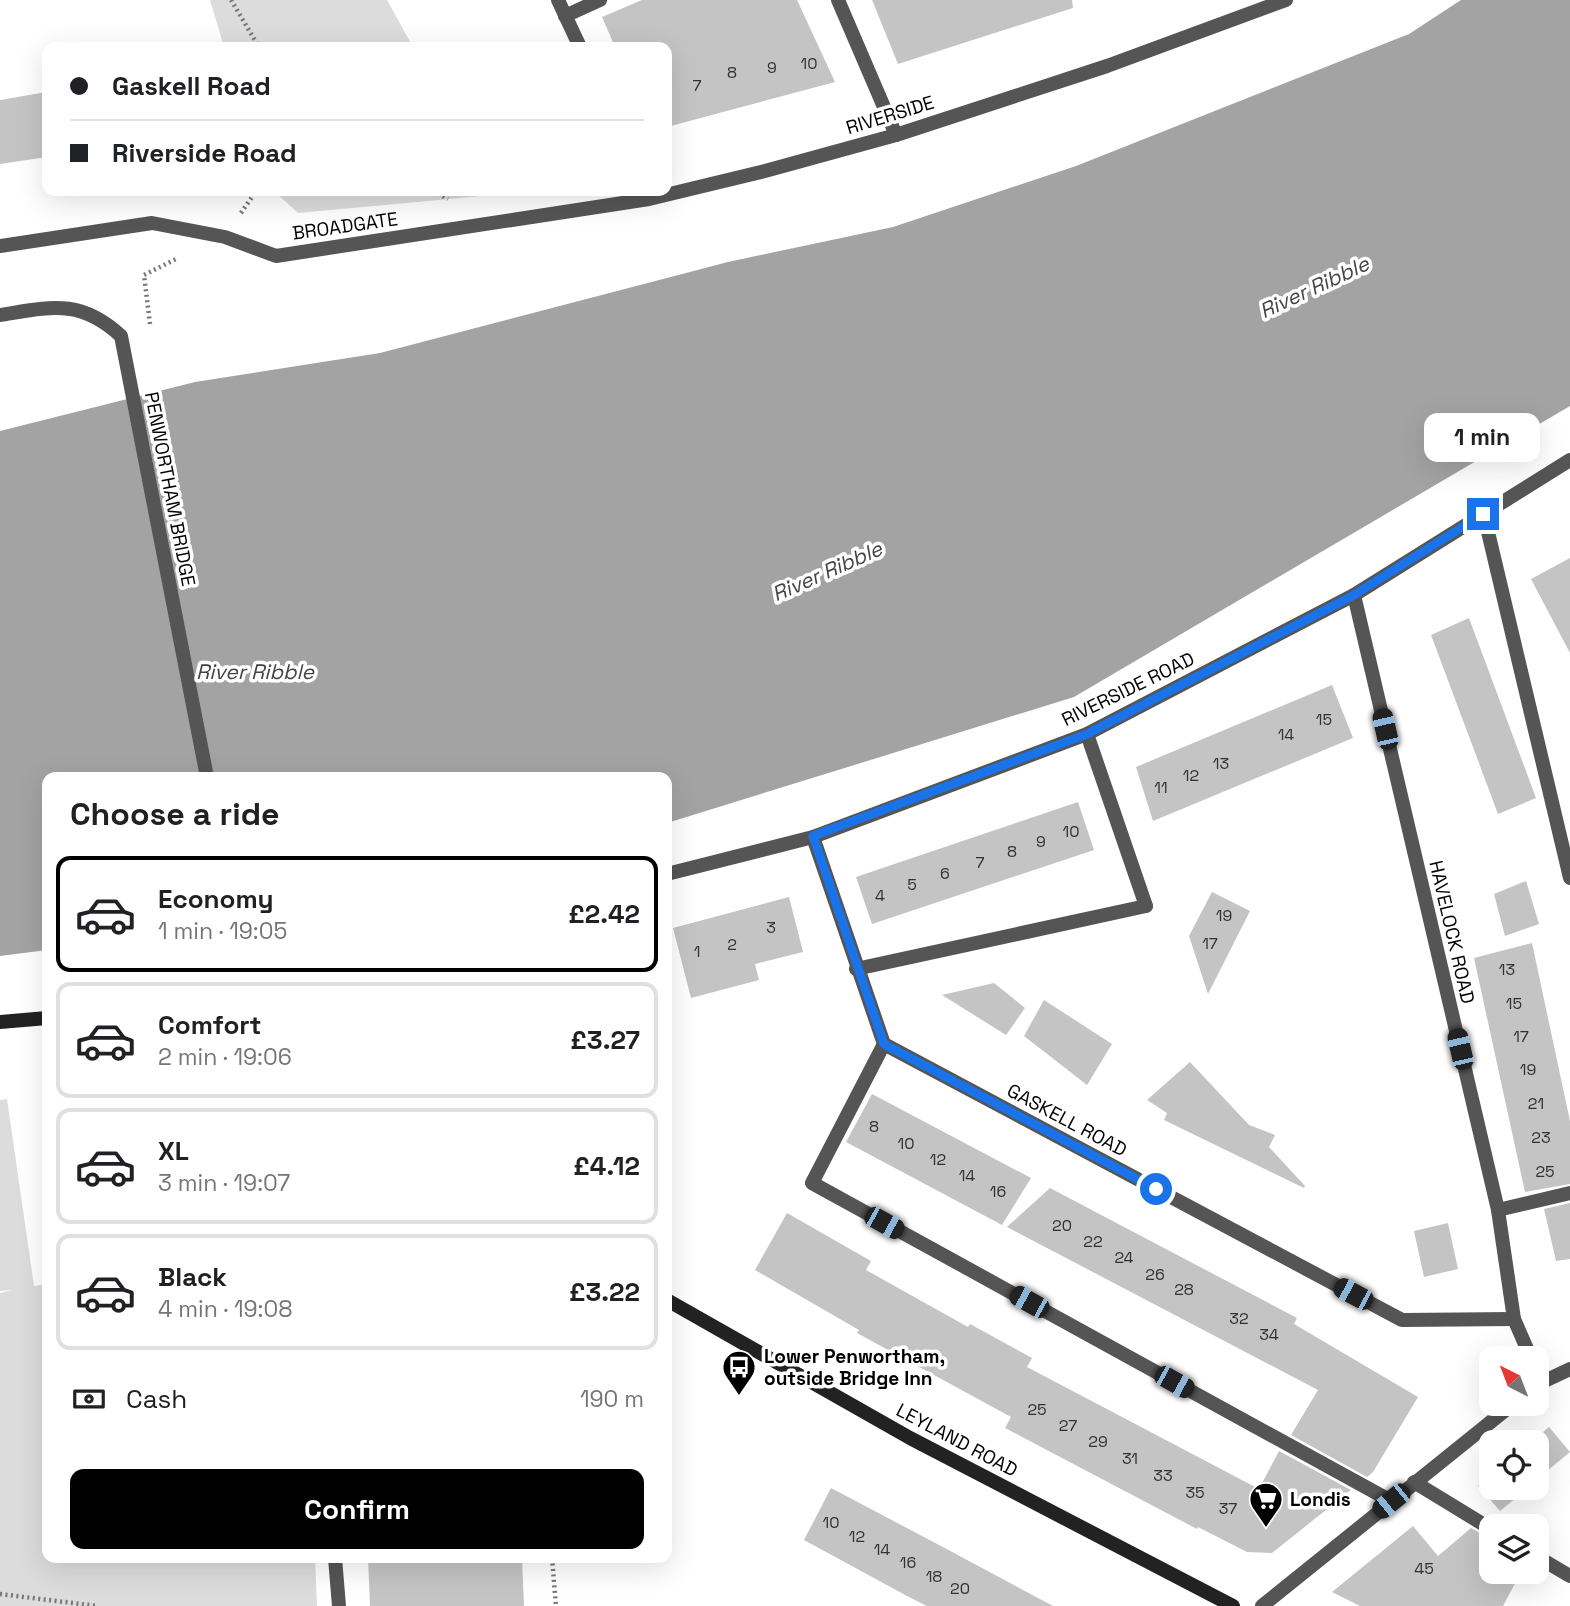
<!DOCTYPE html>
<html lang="en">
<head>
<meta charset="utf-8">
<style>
  body { margin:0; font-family:"Space Grotesk",sans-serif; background:#f6f6f6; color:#202124; height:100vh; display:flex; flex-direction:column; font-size:26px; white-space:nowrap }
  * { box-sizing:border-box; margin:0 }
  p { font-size:23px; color:#757577 }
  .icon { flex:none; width:38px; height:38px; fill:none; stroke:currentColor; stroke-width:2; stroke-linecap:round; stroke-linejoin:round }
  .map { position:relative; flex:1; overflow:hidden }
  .details { position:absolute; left:42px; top:772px; width:630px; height:791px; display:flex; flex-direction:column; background:#fff; border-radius:14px; box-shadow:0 7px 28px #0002 }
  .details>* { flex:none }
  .top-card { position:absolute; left:42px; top:42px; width:630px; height:154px; border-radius:14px; box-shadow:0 7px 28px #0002; display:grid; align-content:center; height:154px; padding:0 28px; background:#fff }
  .needle { width:46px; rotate:318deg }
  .controls { position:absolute; left:1479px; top:1346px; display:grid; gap:14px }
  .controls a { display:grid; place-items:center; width:70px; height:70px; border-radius:14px; background:#fff; box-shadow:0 7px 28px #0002; font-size:35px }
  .end { position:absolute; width:32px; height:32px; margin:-16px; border:9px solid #1a73e8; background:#fff; box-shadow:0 0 0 4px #fff }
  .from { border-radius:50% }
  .bubble { position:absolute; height:49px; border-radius:14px; background:#fff; box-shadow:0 7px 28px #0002; font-size:23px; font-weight:600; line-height:49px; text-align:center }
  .car { position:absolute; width:21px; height:42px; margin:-21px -10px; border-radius:9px; box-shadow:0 0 5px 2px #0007; background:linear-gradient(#222 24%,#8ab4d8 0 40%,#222 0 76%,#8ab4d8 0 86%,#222 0) }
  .top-card b { display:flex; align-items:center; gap:24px; height:66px; font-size:26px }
  .top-card b+b { border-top:2px solid #e0e0e0 }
  .top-card i { width:18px; height:18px; background:#202124 }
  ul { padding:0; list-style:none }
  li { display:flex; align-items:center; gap:21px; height:116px; margin:0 14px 10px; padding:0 14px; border:4px solid #e0e0e0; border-radius:14px }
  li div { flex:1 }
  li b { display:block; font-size:26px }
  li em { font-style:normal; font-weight:600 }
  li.selected { border-color:#000 }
  li>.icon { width:63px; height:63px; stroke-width:1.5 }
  h2 { padding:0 28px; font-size:32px; line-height:84px }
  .pay { display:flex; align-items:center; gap:18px; height:77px; padding:0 28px; font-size:26px }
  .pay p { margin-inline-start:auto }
  .action { display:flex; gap:14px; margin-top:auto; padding:14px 28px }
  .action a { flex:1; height:80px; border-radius:14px; background:#000; color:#fff; font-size:28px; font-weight:600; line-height:80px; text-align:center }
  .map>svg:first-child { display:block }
  .green { fill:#dcdcdc }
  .water { fill:#a3a3a3 }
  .building { fill:#c4c4c4 }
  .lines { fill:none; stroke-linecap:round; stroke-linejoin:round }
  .path { stroke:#777; stroke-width:4.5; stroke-dasharray:2 3.5; stroke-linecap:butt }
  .service { stroke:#555; stroke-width:14 }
  .pedestrian { stroke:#555; stroke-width:14 }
  .minor { stroke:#555; stroke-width:14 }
  .secondary { stroke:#222; stroke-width:14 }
  .route { stroke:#1a73e8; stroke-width:9 }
  .labels { text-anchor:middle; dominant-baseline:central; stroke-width:7; stroke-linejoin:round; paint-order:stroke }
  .number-label { font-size:16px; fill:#313131 }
  .street-label { font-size:19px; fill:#000; stroke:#fff }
  .poi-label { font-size:19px; font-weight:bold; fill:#000; stroke:#fff; text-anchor:start }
  .water-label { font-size:21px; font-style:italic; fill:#444; stroke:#fff }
</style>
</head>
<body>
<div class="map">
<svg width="1570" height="1606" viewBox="0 0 1570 1606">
  <rect width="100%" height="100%" fill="#fff"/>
  <g class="green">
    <polygon points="210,0 387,0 413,47 224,47"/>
    <polygon points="274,191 491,191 493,195 298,213"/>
    <polygon points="7,1099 34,1286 47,1284 47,1558 315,1558 317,1606 0,1606 0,1293 12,1290 0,1291 0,1100"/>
  </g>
  <polygon class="water" points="1461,0 1570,0 1570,406 1074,697 667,823 667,777 47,777 47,950 0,956 0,431 195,382 380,353 728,262 893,227 1076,166 1409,34"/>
  <g class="building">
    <polygon points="642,0 797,0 835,82 667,127 667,47 615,47 602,17"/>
    <polygon points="872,0 1072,0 1073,8 898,64"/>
    <polygon points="47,92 47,157 0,164 0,100"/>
    <polygon points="1570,558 1570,653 1531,579"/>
    <polygon points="1469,618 1536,798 1498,814 1431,635"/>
    <polygon points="1332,685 1353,738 1153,821 1136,767"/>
    <polygon points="1078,802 1094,850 872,924 856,877"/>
    <polygon points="1526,881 1539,924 1505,936 1494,894"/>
    <polygon points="1212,892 1250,911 1208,994 1189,936"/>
    <polygon points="789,897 803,952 755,964 759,980 691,998 673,928"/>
    <polygon points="1532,943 1570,1121 1570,1184 1525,1192 1474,958"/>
    <polygon points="994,983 1025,1008 1006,1035 942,995"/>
    <polygon points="1044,1000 1112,1044 1087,1085 1024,1036"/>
    <polygon points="1190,1062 1249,1125 1275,1135 1269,1147 1305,1186 1304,1188 1164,1120 1167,1113 1147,1100"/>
    <polygon points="872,1094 1031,1178 1002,1225 846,1142"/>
    <polygon points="1050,1188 1297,1318 1294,1324 1418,1397 1373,1472 1367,1477 1291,1435 1318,1390 1007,1227"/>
    <polygon points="1570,1203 1570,1259 1556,1261 1544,1209"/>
    <polygon points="787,1213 871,1261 866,1270 968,1327 970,1324 1032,1358 1027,1367 1259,1489 1279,1451 1351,1490 1272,1553 1247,1552 1198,1527 1197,1529 1005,1428 1011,1417 857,1333 859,1330 755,1270"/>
    <polygon points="1448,1223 1458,1269 1424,1277 1414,1231"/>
    <polygon points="1549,1427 1570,1452 1536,1480 1536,1442 1531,1442"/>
    <polygon points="1491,1475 1491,1488 1528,1488 1500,1511 1478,1486"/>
    <polygon points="831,1488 941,1546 1053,1606 927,1606 907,1596 804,1540"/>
    <polygon points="1413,1526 1438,1556 1471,1528 1491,1539 1491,1572 1521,1572 1503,1606 1360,1606 1332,1592"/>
    <polygon points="368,1558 522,1558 524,1606 370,1606"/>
  </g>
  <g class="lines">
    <g class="path">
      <polyline points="231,0 259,47"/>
      <polyline points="433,191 448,199"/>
      <polyline points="241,213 256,191"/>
      <polyline points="150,324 144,275 176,259"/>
      <polyline points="552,1558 556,1606"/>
      <polyline points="0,1594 97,1606"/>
    </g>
    <g class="service">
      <polyline points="565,16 600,0"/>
      <polyline points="1484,515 1570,878"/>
      <polyline points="856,969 1146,906"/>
      <polyline points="884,1044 812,1183 1391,1501"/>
      <polyline points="1498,1210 1570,1193"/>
      <polyline points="1414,1482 1491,1529"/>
      <polyline points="1536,1556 1570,1576"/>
    </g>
    <path class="pedestrian" d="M0 315C50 307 80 298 121 336L207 777"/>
    <g class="minor">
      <polyline points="558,0 580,47"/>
      <polyline points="838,0 896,135"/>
      <polyline points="0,246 152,223 225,237 276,256 649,199 765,171 896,135 1107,66 1286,0"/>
      <polyline points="1354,595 1498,1210 1514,1319 1531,1358"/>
      <polyline points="1087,734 1146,906"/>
      <polyline points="813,837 884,1044 1402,1320 1514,1319"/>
      <polyline points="667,874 813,837 1087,734 1354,595 1570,460"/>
      <polyline points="1536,1385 1570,1369"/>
      <polyline points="335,1558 339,1606"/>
      <polyline points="1262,1606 1513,1404"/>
    </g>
    <g class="secondary">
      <polyline points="0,1022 47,1018"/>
      <polyline points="667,1300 910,1438 1233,1606"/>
    </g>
  </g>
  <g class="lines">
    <polyline class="route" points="1156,1189 884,1044 813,836 1087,734 1354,595 1483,514"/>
  </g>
  <defs>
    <symbol id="bus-pin" viewBox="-11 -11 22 30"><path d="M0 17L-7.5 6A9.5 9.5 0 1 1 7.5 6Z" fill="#000" stroke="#fff"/><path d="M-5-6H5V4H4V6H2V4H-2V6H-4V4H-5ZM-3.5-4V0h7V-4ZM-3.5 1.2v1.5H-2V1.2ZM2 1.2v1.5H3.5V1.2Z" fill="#fff"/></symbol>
    <symbol id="supermarket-pin" viewBox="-11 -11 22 30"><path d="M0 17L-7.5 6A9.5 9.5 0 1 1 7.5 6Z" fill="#000" stroke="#fff"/><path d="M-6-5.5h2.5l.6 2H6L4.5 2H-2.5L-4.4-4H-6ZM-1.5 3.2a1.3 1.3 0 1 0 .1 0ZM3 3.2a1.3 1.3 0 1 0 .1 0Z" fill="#fff"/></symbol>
  </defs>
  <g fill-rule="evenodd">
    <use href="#bus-pin" x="720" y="1348" width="38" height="52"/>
    <use href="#supermarket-pin" x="1247" y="1480" width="38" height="52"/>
  </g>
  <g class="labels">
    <g class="number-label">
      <text x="809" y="63">10</text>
      <text x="772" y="67">9</text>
      <text x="732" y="72">8</text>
      <text x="697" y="85">7</text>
      <text x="1324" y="719">15</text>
      <text x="1286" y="734">14</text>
      <text x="1221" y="763">13</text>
      <text x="1191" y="775">12</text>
      <text x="1161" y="787">11</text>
      <text x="1071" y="831">10</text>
      <text x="1041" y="841">9</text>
      <text x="1012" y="851">8</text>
      <text x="980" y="862">7</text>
      <text x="945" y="873">6</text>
      <text x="912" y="884">5</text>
      <text x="880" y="895">4</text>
      <text x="1224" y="915">19</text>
      <text x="771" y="927">3</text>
      <text x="1210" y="943">17</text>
      <text x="732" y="944">2</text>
      <text x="697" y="951">1</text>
      <text x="1507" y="969">13</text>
      <text x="1514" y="1003">15</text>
      <text x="1521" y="1036">17</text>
      <text x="1528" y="1069">19</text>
      <text x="1536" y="1103">21</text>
      <text x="874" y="1126">8</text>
      <text x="1541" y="1137">23</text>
      <text x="906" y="1143">10</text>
      <text x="938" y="1159">12</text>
      <text x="1545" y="1171">25</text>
      <text x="967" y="1175">14</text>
      <text x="998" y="1191">16</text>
      <text x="1062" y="1225">20</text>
      <text x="1093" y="1241">22</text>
      <text x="1124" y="1257">24</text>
      <text x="1155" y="1274">26</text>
      <text x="1184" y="1289">28</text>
      <text x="1239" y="1318">32</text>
      <text x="1269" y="1334">34</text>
      <text x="1037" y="1409">25</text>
      <text x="1068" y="1425">27</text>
      <text x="1098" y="1441">29</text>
      <text x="1130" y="1458">31</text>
      <text x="1163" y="1475">33</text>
      <text x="1195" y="1492">35</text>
      <text x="1228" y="1508">37</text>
      <text x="831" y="1522">10</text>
      <text x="857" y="1536">12</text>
      <text x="882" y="1549">14</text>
      <text x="908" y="1562">16</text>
      <text x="1424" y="1568">45</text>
      <text x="934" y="1576">18</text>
      <text x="960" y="1588">20</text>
    </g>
    <g class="street-label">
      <text transform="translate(890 115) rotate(-17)">RIVERSIDE</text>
      <text transform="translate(345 226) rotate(-8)">BROADGATE</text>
      <text transform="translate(170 489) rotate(79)">PENWORTHAM BRIDGE</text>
      <text transform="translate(1128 689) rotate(-26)">RIVERSIDE ROAD</text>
      <text transform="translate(1452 932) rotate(77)">HAVELOCK ROAD</text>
      <text transform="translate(1067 1120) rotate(28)">GASKELL ROAD</text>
      <text transform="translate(957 1440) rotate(28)">LEYLAND ROAD</text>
    </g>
    <g class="poi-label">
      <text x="764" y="1356">Lower Penwortham,<tspan x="764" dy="22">outside Bridge Inn</tspan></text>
      <text x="1290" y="1499">Londis</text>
    </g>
    <g class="water-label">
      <text transform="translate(1314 287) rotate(-25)">River Ribble</text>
      <text transform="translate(827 571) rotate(-24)">River Ribble</text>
      <text x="255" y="671">River Ribble</text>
    </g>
  </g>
</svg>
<div class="controls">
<a><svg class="needle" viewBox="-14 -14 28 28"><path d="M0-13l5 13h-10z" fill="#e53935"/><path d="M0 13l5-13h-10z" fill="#757577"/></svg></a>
<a><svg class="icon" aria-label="locate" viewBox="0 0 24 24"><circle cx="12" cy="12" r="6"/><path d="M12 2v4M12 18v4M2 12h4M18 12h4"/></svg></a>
<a><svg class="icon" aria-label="layers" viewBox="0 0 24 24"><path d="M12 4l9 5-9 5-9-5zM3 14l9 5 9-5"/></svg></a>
</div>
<i class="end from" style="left:1156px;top:1189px"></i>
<i class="end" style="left:1483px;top:514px"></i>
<div class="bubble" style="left:1424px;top:413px;width:116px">1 min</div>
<i class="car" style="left:1385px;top:729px;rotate:347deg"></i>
<i class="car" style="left:1460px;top:1049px;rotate:347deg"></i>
<i class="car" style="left:884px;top:1223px;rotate:119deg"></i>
<i class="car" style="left:1353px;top:1294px;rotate:298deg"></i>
<i class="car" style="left:1029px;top:1302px;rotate:299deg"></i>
<i class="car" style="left:1174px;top:1382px;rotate:119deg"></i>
<i class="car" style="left:1391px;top:1501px;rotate:231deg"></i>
<div class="top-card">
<b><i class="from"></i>Gaskell Road</b>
<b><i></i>Riverside Road</b>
</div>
<section class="details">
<h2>Choose a ride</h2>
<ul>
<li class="selected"><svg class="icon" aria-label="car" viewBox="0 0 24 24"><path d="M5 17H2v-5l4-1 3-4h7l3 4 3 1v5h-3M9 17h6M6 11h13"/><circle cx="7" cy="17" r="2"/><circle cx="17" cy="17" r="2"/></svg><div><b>Economy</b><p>1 min · 19:05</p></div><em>£2.42</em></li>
<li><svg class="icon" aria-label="car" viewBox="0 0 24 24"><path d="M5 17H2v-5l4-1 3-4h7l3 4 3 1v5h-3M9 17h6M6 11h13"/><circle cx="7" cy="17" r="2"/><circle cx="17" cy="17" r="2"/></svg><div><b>Comfort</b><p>2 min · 19:06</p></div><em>£3.27</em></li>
<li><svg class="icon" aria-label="car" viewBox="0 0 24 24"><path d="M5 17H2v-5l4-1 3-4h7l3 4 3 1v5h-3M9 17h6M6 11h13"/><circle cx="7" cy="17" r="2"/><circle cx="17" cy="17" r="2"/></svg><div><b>XL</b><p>3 min · 19:07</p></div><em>£4.12</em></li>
<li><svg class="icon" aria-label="car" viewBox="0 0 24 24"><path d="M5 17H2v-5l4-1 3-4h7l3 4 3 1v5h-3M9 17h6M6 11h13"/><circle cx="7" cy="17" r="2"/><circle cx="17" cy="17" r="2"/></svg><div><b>Black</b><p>4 min · 19:08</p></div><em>£3.22</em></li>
</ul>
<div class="pay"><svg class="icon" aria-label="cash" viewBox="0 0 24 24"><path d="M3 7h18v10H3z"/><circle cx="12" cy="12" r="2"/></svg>Cash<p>190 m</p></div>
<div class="action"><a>Confirm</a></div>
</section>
</div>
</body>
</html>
